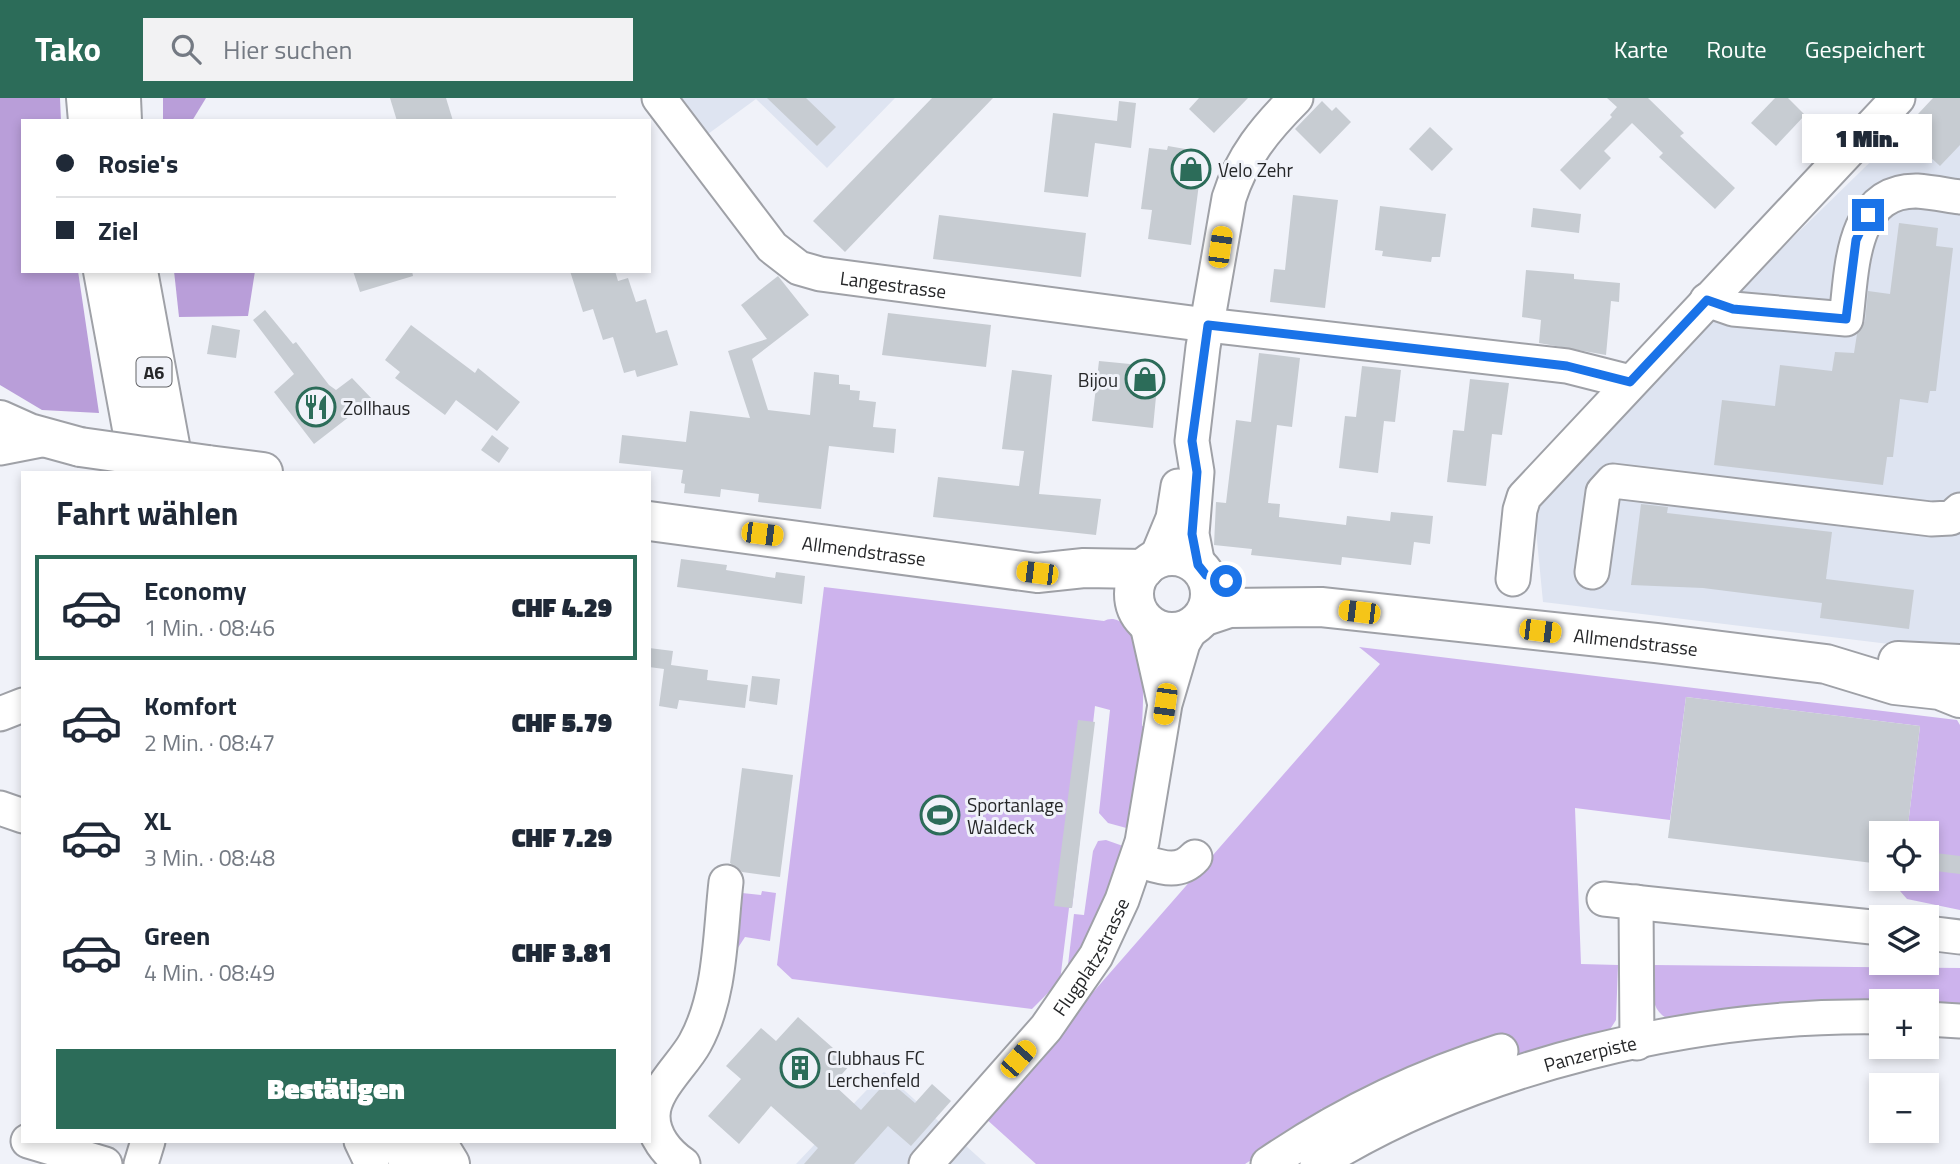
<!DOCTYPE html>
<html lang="de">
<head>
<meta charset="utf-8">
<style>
  body { margin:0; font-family:"Titillium Web",sans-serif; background:#f2f2f3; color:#1f2937; height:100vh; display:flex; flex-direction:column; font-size:26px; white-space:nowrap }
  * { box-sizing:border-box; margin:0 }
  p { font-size:23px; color:#747a83 }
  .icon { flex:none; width:38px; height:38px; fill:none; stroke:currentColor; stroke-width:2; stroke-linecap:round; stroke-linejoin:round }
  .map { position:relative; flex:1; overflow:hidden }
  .sheet { position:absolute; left:21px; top:373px; width:630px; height:672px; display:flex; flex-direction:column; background:#fff; border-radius:0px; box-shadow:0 4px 10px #0003 }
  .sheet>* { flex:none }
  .top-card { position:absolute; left:21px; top:21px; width:630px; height:154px; border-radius:0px; box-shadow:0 4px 10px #0003; display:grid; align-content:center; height:154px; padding:0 35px; background:#fff }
  .tools { position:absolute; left:1869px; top:723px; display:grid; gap:14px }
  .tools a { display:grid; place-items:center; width:70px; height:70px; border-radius:0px; background:#fff; box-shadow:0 4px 10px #0003; font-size:35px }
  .end { position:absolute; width:32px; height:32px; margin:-16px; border:9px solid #1a73e8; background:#fff; box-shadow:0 0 0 4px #fff }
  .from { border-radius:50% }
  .bubble { position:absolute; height:49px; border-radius:0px; background:#fff; box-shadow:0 4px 10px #0003; font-size:23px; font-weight:800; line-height:49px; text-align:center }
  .car { position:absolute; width:21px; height:42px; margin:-21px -10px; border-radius:9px; box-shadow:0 0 5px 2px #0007; background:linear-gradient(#f5c518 24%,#345 0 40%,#f5c518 0 76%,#345 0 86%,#f5c518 0) }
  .top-card b { display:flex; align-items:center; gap:24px; height:66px; font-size:26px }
  .top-card b+b { border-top:2px solid #e0e1e3 }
  .top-card i { width:18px; height:18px; background:#1f2937 }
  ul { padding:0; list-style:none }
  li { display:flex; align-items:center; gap:21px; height:105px; margin:0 14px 10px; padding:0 21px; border:4px solid transparent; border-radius:0px }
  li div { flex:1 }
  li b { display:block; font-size:26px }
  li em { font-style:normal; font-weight:800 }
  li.active { border-color:#2c6c59 }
  li>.icon { width:63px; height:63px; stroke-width:1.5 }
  h2 { padding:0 35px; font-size:32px; line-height:84px }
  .primary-button { display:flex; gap:14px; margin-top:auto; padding:14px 35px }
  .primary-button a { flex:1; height:80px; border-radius:0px; background:#2c6c59; color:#fff; font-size:28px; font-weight:800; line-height:80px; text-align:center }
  header { display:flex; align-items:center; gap:42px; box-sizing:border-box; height:98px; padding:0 35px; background:#2c6c59; color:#fff }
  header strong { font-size:33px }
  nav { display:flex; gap:38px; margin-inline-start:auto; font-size:24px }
  .search { width:490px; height:63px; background:#f2f2f3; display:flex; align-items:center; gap:18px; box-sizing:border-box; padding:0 24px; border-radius:0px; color:#747a83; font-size:26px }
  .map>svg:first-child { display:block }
  .built { fill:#dee4f1 }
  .green { fill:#cdb3ed }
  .forest { fill:#b99ed9 }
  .building { fill:#c7ccd2 }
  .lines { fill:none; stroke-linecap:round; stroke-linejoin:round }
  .minor-casing { stroke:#9fa1a7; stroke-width:37 }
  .major-casing { stroke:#9fa1a7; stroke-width:42 }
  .highway-casing { stroke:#9fa1a7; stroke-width:42 }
  .minor { stroke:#fff; stroke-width:33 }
  .major { stroke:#fff; stroke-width:38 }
  .highway { stroke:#fff; stroke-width:38 }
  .major-bridge-casing { stroke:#9fa1a7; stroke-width:42; stroke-linecap:butt }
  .major-bridge { stroke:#fff; stroke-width:38 }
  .route { stroke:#1a73e8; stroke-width:9 }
  .labels { text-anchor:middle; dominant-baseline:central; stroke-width:6; stroke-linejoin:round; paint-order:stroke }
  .shield { fill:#f0f2f9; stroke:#636467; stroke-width:2 }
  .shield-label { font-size:18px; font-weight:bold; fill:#262729 }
  .poi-label { font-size:19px; fill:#262729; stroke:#f0f2f9; text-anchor:start }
  .street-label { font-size:19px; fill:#262729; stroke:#f0f2f9 }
</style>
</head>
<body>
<header>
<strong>Tako</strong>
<div class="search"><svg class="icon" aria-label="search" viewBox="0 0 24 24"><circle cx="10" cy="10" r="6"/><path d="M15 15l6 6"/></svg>Hier suchen</div>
<nav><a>Karte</a><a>Route</a><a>Gespeichert</a></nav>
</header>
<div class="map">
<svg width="1960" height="1066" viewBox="0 0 1960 1066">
  <rect width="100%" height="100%" fill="#f0f2f9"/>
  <g class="built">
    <polygon points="681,0 895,0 827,70 756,1 708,36"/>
    <polygon points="1960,0 1960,549 1922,550 1543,504 1534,412 1735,196 1902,33"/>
    <polygon points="884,974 986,1066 796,1066"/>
  </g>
  <g class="green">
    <path d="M824 489 1104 523C1108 521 1113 520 1119 523 1149 536 1143 602 1142 628L1149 629 1130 731 1108 725 1099 715 1110 612 1095 608 1072 810H1069L1060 883 1032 911 792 881 777 867Z"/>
    <polygon points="1359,549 1957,622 1960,627 1960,812 1907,801 1900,793 1901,781 1927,780 1927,735 1907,735 1920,628 1686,599 1670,722 1575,710 1581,866 1618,867 1616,922 1609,933 1506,965 1457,951 1440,956 1362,991 1329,1020 1322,1010 1317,1019 1245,1066 1036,1066 984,1019 1380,566"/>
    <polygon points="1106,742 1123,748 1098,828 1067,875 1074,816 1084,817 1093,753 1098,743"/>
    <polygon points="762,793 776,795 770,843 745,839 732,859 737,862 735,866 721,859 729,805 742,795 761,797"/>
    <path d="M1653 867 1960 870V909L1927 907V903H1881L1671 922C1647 914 1653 887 1653 867Z"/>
  </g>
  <g class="forest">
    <polygon points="0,0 60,0 61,23 23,23 23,173 78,173 99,315 42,312 0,287"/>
    <polygon points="163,0 206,0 192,23 163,23"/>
    <polygon points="174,173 255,173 248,218 179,219"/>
  </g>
  <g class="building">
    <polygon points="390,0 446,0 453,23 397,23"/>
    <polygon points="767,0 806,0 836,29 817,48"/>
    <polygon points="932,0 993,0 845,154 813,123"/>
    <polygon points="1199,0 1248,0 1214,35 1189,11"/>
    <polygon points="1607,0 1648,0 1684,35 1680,38 1735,90 1715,111 1659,59 1663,55 1632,25 1604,53 1611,60 1580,92 1560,72 1612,19 1610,17 1617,9"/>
    <polygon points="1775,0 1788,0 1805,17 1776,48 1751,25"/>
    <polygon points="1933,0 1960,0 1960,47 1940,68 1902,33"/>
    <polygon points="1119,3 1136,5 1131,50 1095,45 1088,99 1044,94 1053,15 1117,23"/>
    <polygon points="1322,3 1332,13 1336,9 1351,24 1320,56 1295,31"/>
    <polygon points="1430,29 1453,51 1432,73 1409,51"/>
    <polygon points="1168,48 1197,53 1193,85 1199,86 1191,147 1148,141 1152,112 1141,111 1149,50 1167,52"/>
    <polygon points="1293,97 1338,102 1325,210 1270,204 1274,171 1285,172"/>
    <polygon points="1380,108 1446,116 1440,159 1432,159 1431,164 1382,158 1383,153 1375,152"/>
    <polygon points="1533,110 1581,116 1579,135 1531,129"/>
    <polygon points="939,117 1086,135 1081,179 933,161"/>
    <polygon points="1899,125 1938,130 1936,148 1953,150 1936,293 1930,293 1928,305 1900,301 1893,359 1887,359 1883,387 1714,367 1722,302 1775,308 1780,267 1832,273 1835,254 1854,255 1857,236 1865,223 1868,193 1890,196"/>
    <polygon points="1526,172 1574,176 1574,181 1620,185 1619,204 1611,203 1606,257 1539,245 1541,222 1522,219"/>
    <polygon points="353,173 412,173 413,178 360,194"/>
    <polygon points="570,173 615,173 618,183 628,180 636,204 646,201 656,235 667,232 678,267 637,279 635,272 624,275 613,239 603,242 593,211 583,214"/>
    <polygon points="778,178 809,217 752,261 768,312 810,317 814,274 839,277 839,286 850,287 850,292 860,293 859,302 876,304 873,329 896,331 894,355 829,348 821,411 758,404 759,396 721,391 720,399 684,395 685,386 681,385 683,372 619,365 622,337 686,344 690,313 750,320 728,253 767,241 741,207"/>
    <polygon points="265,212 293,246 296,244 329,287 336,292 352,280 372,301 314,346 274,294 294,276 253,222"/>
    <polygon points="888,215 991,227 986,269 882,257"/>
    <polygon points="212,227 240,232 236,260 207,256"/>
    <polygon points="411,227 475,275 478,270 520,304 497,333 456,302 445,317 395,280 400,274 385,262"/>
    <polygon points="1259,255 1300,260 1292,329 1277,327 1268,405 1280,406 1279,419 1346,427 1347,418 1390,423 1391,414 1433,418 1430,446 1414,444 1411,467 1342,459 1341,467 1251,457 1252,451 1214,447 1216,404 1226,405 1236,322 1251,324"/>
    <polygon points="1099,263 1130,266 1129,271 1155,274 1153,287 1157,288 1153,330 1092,323"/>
    <polygon points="1362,268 1401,272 1395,324 1384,323 1378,375 1339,370 1345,318 1356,319"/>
    <polygon points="1012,272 1052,277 1039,396 1101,401 1096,437 933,419 938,379 1019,388 1024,353 1002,351"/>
    <polygon points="1470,281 1509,285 1502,337 1492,336 1486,388 1447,384 1453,332 1464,333"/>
    <polygon points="492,337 509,350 499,365 481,352"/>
    <polygon points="1641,406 1668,409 1667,415 1832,434 1826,481 1914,492 1909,531 1820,520 1822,505 1703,490 1631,487"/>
    <polygon points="681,461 727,467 726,472 775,480 776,474 805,478 802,506 677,489"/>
    <polygon points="649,550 673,553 671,567 708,572 707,582 748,587 745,610 679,602 677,611 659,608 664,571 649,569"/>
    <polygon points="752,578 780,581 777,607 749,603"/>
    <polygon points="1686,599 1920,628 1907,735 1881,735 1881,766 1668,740"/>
    <polygon points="1078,622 1095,624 1072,810 1054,808"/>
    <polygon points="742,670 793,677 780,779 742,774 730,765"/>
    <polygon points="1927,754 1960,758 1960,776 1927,772"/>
    <polygon points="798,919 851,966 833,986 861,1012 888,982 915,1005 932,986 951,1003 911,1048 888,1028 854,1066 804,1066 818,1050 771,1008 739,1046 708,1018 741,981 726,968 761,930 776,943"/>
  </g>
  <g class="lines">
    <defs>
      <g id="minor">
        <path id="s1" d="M659 0 772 149 799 170 820 176 1207 227 1567 268 1630 284"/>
        <path d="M1707 202 1733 211 1846 221C1852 175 1850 92 1917 93 1931 94 1946 97 1960 99"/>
        <polyline points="0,350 46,341"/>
        <polyline points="1156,461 1173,420 1178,388"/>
        <path d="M1198 467 1192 436 1197 374 1192 343 1203 249 1229 100C1242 59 1265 31 1296 0"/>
        <polyline points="1592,474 1603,394 1613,383 1931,421 1951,420 1960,412"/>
        <polyline points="1513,481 1520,412 1524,399 1898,0"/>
        <polyline points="1147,527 1164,603"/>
        <polyline points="0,616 23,607"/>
        <polyline points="0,710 23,718"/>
        <path d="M1137 762C1158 768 1178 778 1195 759"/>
        <polyline points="1604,801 1881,830"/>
        <polyline points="1636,804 1637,945"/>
        <polyline points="1927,835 1960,839"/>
        <polyline points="1927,921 1960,923"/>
        <polyline points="28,1043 105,1066"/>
        <polyline points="361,1043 372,1066"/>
        <polyline points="141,1066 148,1043"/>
        <path d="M683 1066C667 1055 653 1038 653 1018 653 992 683 967 695 945 721 898 720 836 726 784"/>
        <path id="s2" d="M926 1066 1046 930 1096 858 1122 802 1142 744 1165 606 1183 545 1191 531"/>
        <path d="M1268 1066C1340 1017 1418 979 1501 953"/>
        <path id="s3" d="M1317 1066C1477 967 1694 916 1881 919"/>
      </g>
      <g id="major">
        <polyline points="0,322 29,335 80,349"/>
        <polyline points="208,367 263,374"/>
        <path id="s4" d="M649 423 1037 475 1084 470 1144 471"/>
        <circle cx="1172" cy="496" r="38"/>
        <path id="s5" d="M1205 518 1229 510 1321 509 1656 545 1826 566 1895 587 1940 592 1960 600"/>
        <polyline points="1898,563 1960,566"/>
      </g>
      <g id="highway">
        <polyline points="86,0 88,23"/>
        <polyline points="121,0 122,23"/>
        <polyline points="103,173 140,374"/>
        <polyline points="138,173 175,374"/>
        <polyline points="398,1043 411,1066"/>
        <polyline points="436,1043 450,1066"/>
      </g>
    </defs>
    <use href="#minor" class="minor-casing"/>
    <use href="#major" class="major-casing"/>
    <use href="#highway" class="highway-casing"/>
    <use href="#minor" class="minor"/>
    <use href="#major" class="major"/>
    <use href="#highway" class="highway"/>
    <defs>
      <polyline id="major-bridge" points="80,349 208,367"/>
    </defs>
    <use href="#major-bridge" class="major-bridge-casing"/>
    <use href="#major-bridge" class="major-bridge"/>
  </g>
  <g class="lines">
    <polyline class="route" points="1226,483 1206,477 1198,467 1192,436 1197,374 1192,343 1208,227 1567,268 1630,284 1707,202 1733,211 1846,221 1856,142 1868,117"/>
  </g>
  <defs>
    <symbol id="shop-ring" viewBox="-11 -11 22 22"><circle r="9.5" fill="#f0f2f9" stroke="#2c6c59" stroke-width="1.5"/><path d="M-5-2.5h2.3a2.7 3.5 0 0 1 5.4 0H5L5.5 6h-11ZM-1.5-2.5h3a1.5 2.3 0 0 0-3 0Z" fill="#2c6c59"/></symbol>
    <symbol id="restaurant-ring" viewBox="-11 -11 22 22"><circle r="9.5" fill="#f0f2f9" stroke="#2c6c59" stroke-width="1.5"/><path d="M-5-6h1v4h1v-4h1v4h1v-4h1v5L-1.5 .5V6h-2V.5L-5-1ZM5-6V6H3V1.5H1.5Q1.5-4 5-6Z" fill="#2c6c59"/></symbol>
    <symbol id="stadium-ring" viewBox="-11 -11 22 22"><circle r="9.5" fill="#f0f2f9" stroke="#2c6c59" stroke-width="1.5"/><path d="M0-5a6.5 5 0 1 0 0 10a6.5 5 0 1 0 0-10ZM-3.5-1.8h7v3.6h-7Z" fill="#2c6c59"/></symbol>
    <symbol id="building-ring" viewBox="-11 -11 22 22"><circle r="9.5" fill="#f0f2f9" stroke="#2c6c59" stroke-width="1.5"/><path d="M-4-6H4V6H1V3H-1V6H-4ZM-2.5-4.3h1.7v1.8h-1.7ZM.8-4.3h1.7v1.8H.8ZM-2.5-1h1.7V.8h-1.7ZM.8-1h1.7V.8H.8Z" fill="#2c6c59"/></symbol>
  </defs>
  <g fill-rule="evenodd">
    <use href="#shop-ring" x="1169" y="49" width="44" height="44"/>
    <use href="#shop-ring" x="1123" y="259" width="44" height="44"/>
    <use href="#restaurant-ring" x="294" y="287" width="44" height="44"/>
    <use href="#stadium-ring" x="918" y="695" width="44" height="44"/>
    <use href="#building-ring" x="778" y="948" width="44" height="44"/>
  </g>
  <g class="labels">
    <rect class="shield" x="136.5" y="259.5" width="35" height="29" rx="5"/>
    <g class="shield-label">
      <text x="154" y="274">A6</text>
    </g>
    <g class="poi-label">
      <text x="1218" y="71">Velo Zehr</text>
      <text x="1118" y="281" text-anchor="end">Bijou</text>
      <text x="343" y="309">Zollhaus</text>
      <text x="967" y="706">Sportanlage<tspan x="967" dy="22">Waldeck</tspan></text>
      <text x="827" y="959">Clubhaus FC<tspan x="827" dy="22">Lerchenfeld</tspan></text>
    </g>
    <g class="street-label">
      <text stroke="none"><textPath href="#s1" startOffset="317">Langestrasse</textPath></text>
      <text stroke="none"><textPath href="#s4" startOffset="217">Allmendstrasse</textPath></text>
      <text stroke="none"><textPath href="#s5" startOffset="434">Allmendstrasse</textPath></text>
      <text stroke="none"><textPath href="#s2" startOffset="266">Flugplatzstrasse</textPath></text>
      <text stroke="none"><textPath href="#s3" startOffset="296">Panzerpiste</textPath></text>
    </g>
  </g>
</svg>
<div class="tools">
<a><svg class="icon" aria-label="locate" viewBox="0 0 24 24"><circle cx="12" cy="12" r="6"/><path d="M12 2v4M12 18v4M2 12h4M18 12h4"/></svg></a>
<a><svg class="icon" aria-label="layers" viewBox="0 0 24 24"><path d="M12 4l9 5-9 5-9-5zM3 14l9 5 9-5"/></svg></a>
<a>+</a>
<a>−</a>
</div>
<i class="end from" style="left:1226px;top:483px"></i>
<i class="end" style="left:1868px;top:117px"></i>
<div class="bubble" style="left:1802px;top:16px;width:130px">1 Min.</div>
<i class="car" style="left:1220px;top:149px;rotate:8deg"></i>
<i class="car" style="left:762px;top:436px;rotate:97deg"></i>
<i class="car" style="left:1037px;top:475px;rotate:277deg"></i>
<i class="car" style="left:1359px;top:514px;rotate:277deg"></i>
<i class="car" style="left:1540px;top:533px;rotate:97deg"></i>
<i class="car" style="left:1165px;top:606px;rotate:188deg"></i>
<i class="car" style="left:1018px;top:961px;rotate:41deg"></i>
<div class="top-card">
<b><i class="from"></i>Rosie's</b>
<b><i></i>Ziel</b>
</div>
<section class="sheet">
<h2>Fahrt wählen</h2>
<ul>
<li class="active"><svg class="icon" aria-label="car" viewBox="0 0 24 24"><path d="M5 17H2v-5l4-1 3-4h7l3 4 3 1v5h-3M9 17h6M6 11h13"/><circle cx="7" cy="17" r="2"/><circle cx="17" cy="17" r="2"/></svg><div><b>Economy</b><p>1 Min. · 08:46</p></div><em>CHF 4.29</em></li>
<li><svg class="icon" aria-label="car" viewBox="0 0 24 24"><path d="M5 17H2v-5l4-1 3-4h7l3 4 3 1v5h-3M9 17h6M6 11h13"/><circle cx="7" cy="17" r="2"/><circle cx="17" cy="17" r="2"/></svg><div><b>Komfort</b><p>2 Min. · 08:47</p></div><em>CHF 5.79</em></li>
<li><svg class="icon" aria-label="car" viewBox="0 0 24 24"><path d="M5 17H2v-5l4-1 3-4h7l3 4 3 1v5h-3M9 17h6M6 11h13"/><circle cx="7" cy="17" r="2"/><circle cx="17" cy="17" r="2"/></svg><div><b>XL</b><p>3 Min. · 08:48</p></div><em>CHF 7.29</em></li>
<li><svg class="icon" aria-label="car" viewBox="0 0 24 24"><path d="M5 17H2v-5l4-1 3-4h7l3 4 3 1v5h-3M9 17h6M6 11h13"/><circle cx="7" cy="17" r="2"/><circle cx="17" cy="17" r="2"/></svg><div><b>Green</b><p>4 Min. · 08:49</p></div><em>CHF 3.81</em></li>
</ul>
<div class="primary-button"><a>Bestätigen</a></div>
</section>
</div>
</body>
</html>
